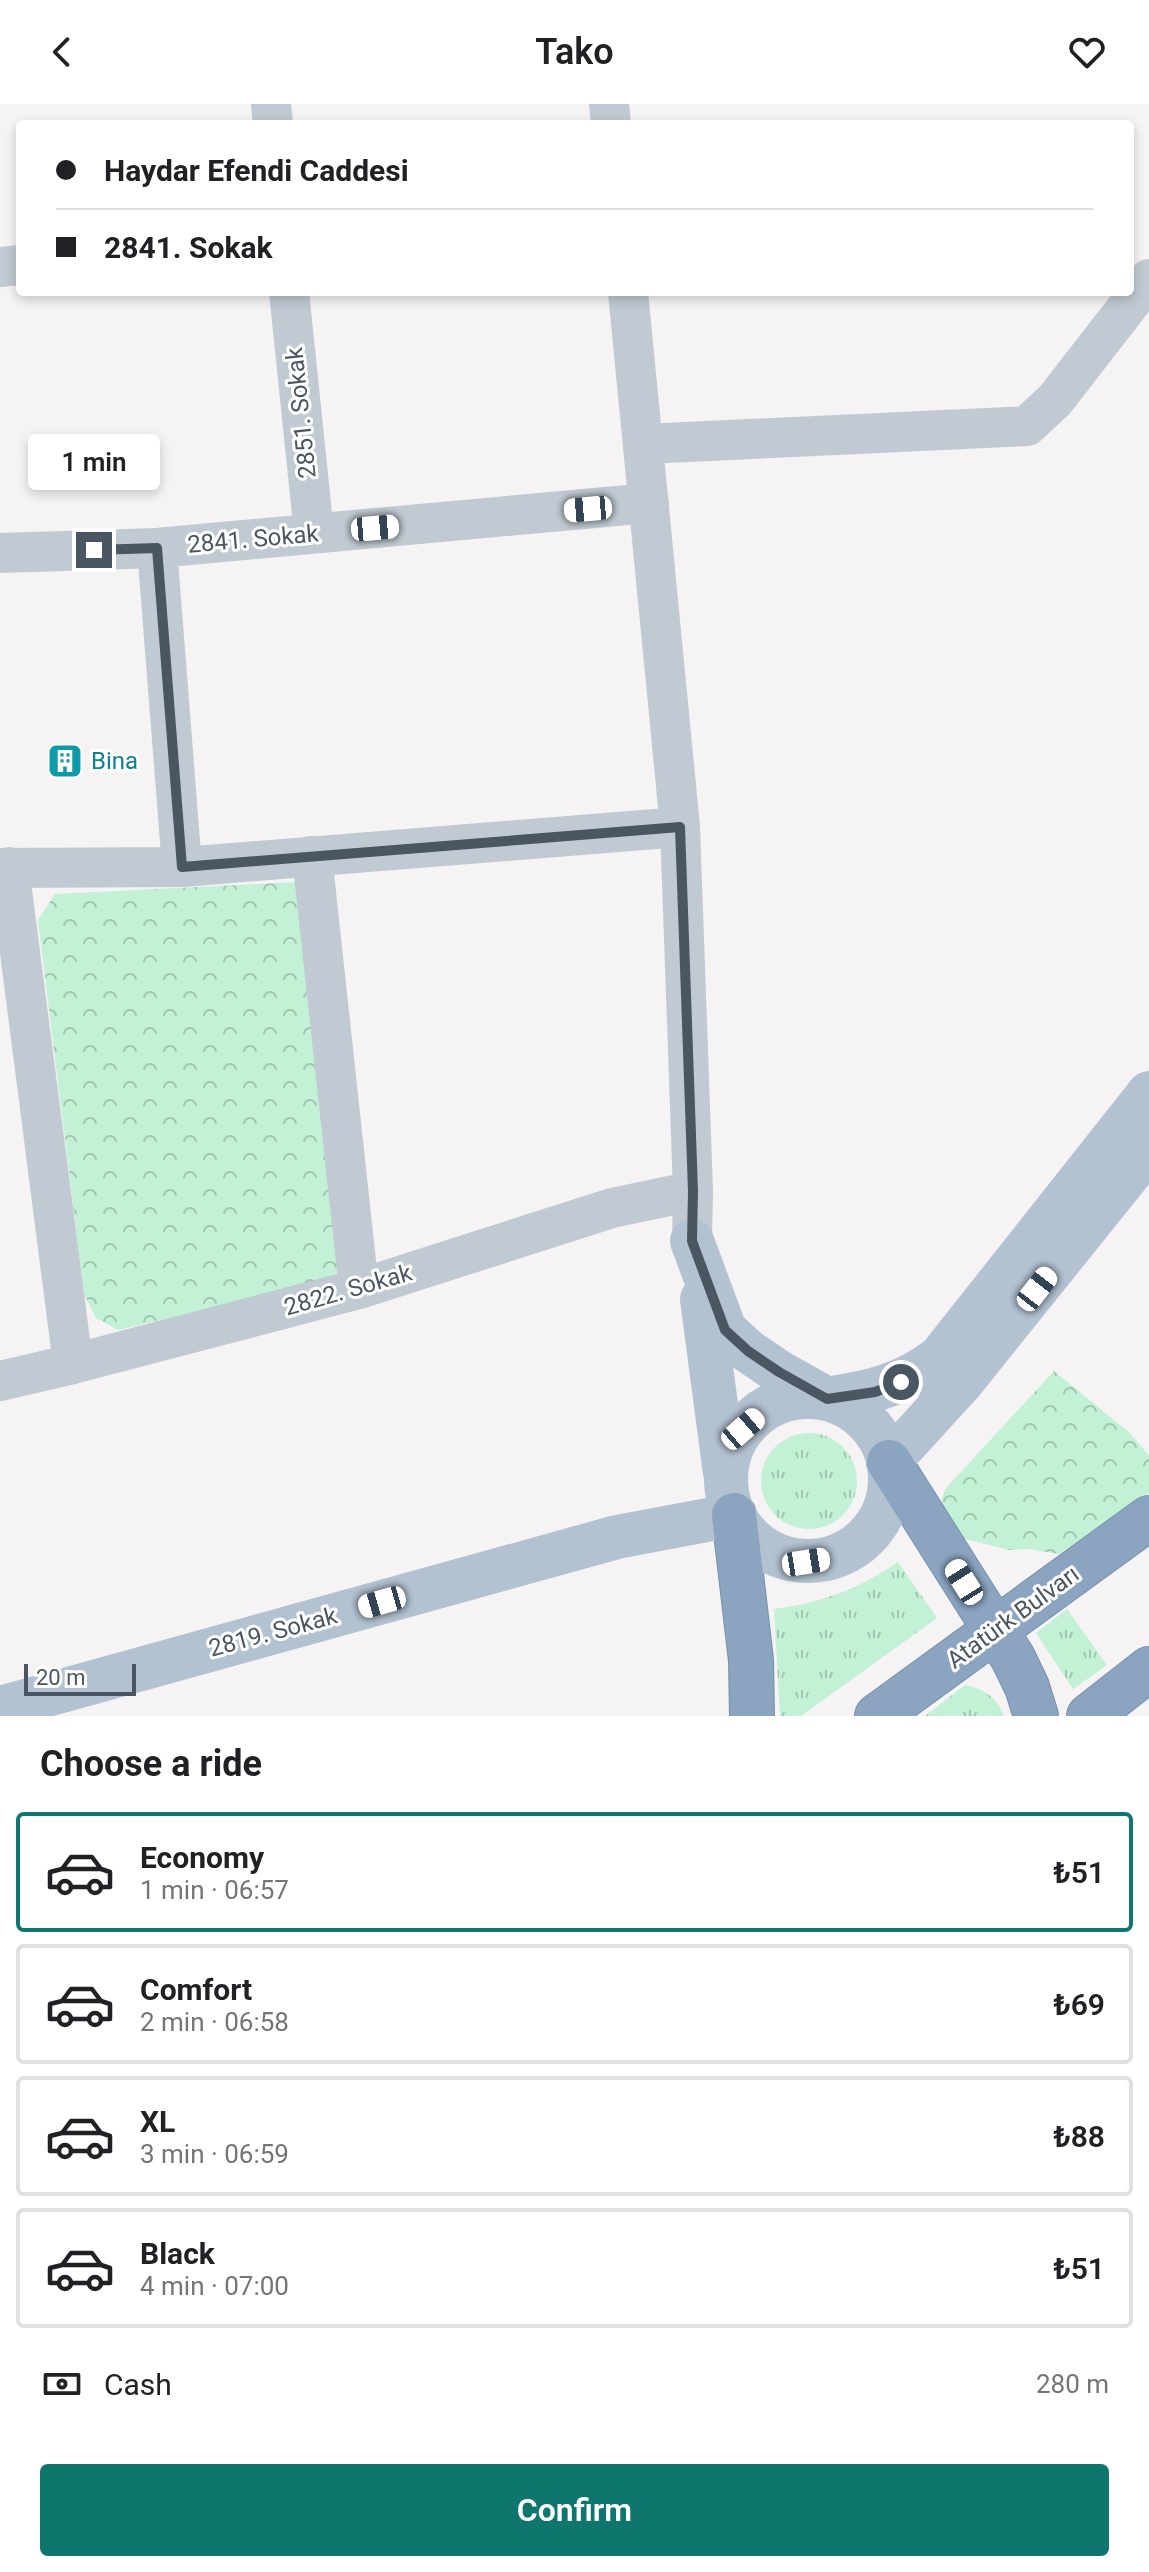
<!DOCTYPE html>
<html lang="en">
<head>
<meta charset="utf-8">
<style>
  body { margin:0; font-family:Roboto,sans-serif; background:#f2f2f2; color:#202124; height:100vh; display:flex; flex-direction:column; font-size:30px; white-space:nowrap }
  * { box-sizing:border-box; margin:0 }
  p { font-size:26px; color:#757577 }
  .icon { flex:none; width:44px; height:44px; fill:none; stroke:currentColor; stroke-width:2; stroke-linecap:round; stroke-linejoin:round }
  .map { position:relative; height:1612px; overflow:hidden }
  .drawer { display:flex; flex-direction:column; background:#fff; flex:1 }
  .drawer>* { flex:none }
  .hud { position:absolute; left:16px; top:16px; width:1118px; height:176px; border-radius:8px; box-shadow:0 4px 12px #0003; display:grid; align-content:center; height:176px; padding:0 40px; background:#fff }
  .scale { position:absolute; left:24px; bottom:20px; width:112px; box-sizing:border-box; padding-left:8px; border:4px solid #4a5661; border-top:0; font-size:22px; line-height:28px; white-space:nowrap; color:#4a5661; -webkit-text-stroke:6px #fff; paint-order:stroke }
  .end { position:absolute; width:36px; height:36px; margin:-18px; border:10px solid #4a5661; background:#fff; box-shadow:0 0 0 4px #fff }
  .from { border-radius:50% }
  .bubble { position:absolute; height:56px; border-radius:8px; background:#fff; box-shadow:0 4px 12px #0003; font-size:26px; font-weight:600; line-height:56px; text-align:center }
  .car { position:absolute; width:24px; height:48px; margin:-24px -12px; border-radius:10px; box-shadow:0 0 6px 2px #0007; background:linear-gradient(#fff 24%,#345 0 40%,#fff 0 76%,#345 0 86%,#fff 0) }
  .hud b { display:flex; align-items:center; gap:28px; height:76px; font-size:30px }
  .hud b+b { border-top:2px solid #e0e0e0 }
  .hud i { width:20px; height:20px; background:#202124 }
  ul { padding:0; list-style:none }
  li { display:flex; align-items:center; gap:24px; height:120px; margin:0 16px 12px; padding:0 24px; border:4px solid #e0e0e0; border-radius:8px }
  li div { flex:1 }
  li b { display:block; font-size:30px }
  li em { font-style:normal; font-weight:600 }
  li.on { border-color:#0f766e }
  li>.icon { width:72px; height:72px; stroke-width:1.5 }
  h2 { padding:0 40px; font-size:36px; line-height:96px }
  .pay { display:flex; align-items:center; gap:20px; height:88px; padding:0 40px; font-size:30px }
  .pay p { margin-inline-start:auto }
  .button { display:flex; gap:16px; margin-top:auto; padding:16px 40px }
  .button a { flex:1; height:92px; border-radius:8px; background:#0f766e; color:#fff; font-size:32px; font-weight:600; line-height:92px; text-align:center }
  header { display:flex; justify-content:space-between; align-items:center; height:104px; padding:0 40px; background:#fff; font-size:36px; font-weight:600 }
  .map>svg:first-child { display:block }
  .grass { fill:url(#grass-tufts) }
  .forest { fill:url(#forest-crowns) }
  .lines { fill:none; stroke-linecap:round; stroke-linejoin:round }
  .highway-casing { stroke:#7690ad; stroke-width:46 }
  .minor { stroke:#c1cad2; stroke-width:40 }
  .major { stroke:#b3c2d1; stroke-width:44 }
  .highway { stroke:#8ba5c1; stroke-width:44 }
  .route { stroke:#4a5661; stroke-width:10 }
  .labels { text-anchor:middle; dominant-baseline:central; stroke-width:6; stroke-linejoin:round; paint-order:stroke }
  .street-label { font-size:24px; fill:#4a5661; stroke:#fff }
  .culture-label { font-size:24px; fill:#0d838f; stroke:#fff; text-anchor:start }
</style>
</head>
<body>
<header><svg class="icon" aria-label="back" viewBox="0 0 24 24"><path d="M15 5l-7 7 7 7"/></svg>Tako<svg class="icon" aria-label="heart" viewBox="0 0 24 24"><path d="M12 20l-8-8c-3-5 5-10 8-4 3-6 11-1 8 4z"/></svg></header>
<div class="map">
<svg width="1149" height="1612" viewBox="0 0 1149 1612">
  <defs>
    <pattern id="grass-tufts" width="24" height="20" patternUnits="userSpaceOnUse" patternTransform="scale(2)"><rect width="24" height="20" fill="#c3f1d5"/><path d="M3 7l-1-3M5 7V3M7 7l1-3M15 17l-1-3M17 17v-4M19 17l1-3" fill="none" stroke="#a0c6b0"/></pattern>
    <pattern id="forest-crowns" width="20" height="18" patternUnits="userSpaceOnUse" patternTransform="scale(2)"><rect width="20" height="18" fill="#c3f1d5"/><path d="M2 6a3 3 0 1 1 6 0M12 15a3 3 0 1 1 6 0" fill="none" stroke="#a0c6b0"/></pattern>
  </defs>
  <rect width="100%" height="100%" fill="#f5f3f3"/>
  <g class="grass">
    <circle cx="809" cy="1377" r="48"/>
    <path d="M898 1458 937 1514 801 1612H780L774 1505C821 1499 859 1485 898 1458Z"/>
    <polygon points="1067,1505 1107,1561 1073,1585 1036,1529"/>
    <path d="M965 1581C985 1585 997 1594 1004 1612H925Z"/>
  </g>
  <g class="forest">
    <polygon points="298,778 345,1173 118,1226 96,1214 84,1190 38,816 55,790"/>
    <path d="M1054 1267 1130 1329 1149 1352V1389L1059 1450 1028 1445 1009 1446 953 1432C942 1413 936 1404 946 1384Z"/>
  </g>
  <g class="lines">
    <defs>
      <g id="highway">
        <polyline points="889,1358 1013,1554 1027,1583 1036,1612"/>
        <polyline points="734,1411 751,1556 752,1612"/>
        <polyline points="877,1612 1149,1414"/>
        <polyline points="1089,1612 1149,1565"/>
      </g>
    </defs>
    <use href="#highway" class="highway-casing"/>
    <g class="minor">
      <polyline points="271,0 273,20"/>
      <polyline points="609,0 611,20"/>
      <polyline points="0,163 20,161"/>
      <polyline points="289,188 314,429"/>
      <polyline points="628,188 680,723 693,1087 692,1137"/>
      <polyline points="644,340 1027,322 1055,296 1149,175"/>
      <polyline points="157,444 182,763"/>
      <polyline points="0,449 157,444 649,399"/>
      <polyline points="312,752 359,1185"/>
      <polyline points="9,763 73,1260"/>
      <polyline points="0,764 182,763 680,723"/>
      <polyline points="0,1277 73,1260 359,1185 612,1104 693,1087"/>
    </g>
    <g class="major">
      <path d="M692 1137 725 1226 748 1247 779 1268 827 1295C872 1288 903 1281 940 1253L1149 989"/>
      <polyline points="702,1195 725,1369"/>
      <circle cx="808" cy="1375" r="82"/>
      <polyline points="889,1358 962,1278 1149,1045"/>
      <polyline points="0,1604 617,1433 734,1411"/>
    </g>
    <use href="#highway" class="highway"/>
  </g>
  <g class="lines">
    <polyline class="route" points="94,446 157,444 182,763 680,723 693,1087 692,1137 725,1226 748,1247 779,1268 827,1295 875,1288 901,1278"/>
  </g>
  <defs>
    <symbol id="building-square" viewBox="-11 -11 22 22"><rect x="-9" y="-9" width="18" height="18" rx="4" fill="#0f9aa8" stroke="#fff"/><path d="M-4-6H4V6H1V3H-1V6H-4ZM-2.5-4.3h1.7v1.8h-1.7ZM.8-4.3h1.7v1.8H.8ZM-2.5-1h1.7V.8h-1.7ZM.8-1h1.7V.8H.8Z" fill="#fff"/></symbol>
  </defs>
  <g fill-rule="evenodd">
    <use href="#building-square" x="45" y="637" width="40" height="40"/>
  </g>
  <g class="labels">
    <g class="street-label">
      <text transform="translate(301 309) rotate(-96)">2851. Sokak</text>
      <text transform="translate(253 435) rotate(-5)">2841. Sokak</text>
      <text transform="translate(348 1186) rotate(-16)">2822. Sokak</text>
      <text transform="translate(1013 1513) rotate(-36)">Atatürk Bulvarı</text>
      <text transform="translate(273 1528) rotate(-15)">2819. Sokak</text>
    </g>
    <g class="culture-label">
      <text x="91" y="657">Bina</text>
    </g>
  </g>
</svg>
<div class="scale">20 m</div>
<i class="end from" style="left:901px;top:1278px"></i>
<i class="end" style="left:94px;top:446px"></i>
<div class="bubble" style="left:28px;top:330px;width:132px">1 min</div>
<i class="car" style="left:588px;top:405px;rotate:265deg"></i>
<i class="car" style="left:375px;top:424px;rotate:85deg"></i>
<i class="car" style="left:1037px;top:1185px;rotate:38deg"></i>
<i class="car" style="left:743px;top:1325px;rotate:49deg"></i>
<i class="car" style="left:806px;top:1458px;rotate:81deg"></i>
<i class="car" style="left:964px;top:1478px;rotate:328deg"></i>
<i class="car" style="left:382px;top:1498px;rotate:254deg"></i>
<div class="hud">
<b><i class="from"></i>Haydar Efendi Caddesi</b>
<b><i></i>2841. Sokak</b>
</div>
</div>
<section class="drawer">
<h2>Choose a ride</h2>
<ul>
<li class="on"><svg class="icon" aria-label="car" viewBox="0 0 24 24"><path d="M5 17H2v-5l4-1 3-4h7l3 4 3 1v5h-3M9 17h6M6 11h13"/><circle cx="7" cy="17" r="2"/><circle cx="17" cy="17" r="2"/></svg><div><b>Economy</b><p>1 min · 06:57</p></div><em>₺51</em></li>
<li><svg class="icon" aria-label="car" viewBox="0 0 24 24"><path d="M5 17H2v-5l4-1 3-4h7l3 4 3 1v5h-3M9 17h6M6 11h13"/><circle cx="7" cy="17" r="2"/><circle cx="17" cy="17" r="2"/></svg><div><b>Comfort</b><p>2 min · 06:58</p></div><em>₺69</em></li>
<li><svg class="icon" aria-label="car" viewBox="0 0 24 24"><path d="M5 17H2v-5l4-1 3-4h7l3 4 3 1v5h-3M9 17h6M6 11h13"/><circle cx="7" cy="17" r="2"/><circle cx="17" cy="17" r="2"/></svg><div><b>XL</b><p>3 min · 06:59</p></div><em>₺88</em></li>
<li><svg class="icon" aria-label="car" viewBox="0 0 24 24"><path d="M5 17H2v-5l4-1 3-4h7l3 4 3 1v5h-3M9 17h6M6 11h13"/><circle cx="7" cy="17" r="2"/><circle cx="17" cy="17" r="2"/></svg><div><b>Black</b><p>4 min · 07:00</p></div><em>₺51</em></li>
</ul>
<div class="pay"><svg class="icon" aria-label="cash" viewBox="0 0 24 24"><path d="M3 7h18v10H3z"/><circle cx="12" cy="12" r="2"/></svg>Cash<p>280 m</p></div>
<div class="button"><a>Confirm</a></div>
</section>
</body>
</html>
